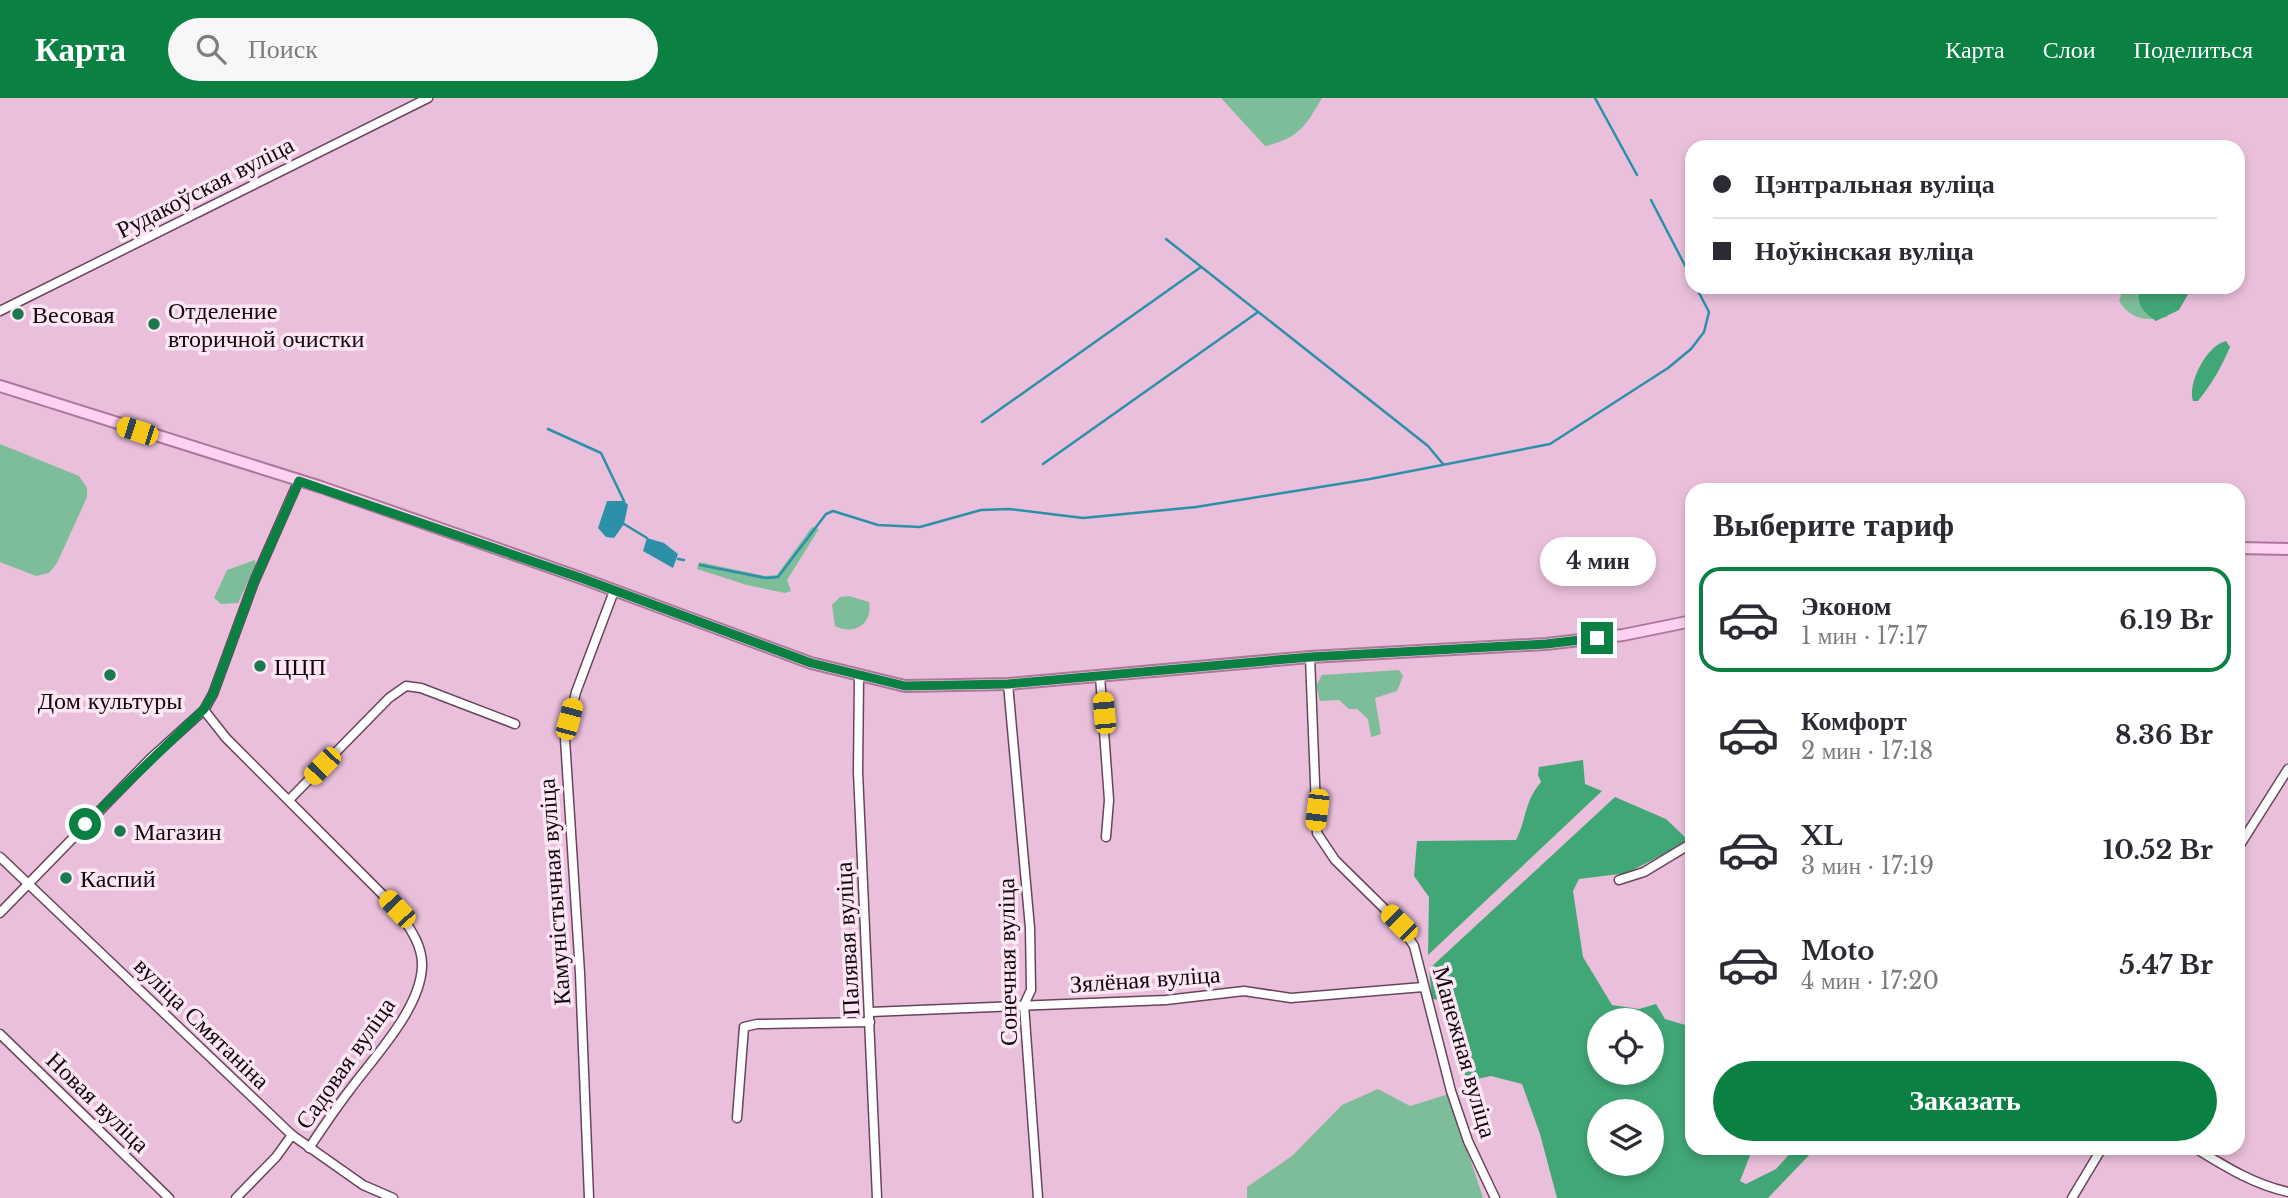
<!DOCTYPE html>
<html lang="ru">
<head>
<meta charset="utf-8">
<style>
  body { margin:0; font-family:"Libre Baskerville",serif; background:#f7f7f7; color:#2b2b33; height:100vh; display:flex; flex-direction:column; font-size:26px; white-space:nowrap }
  * { box-sizing:border-box; margin:0 }
  p { font-size:23px; color:#7c7c81 }
  .icon { flex:none; width:38px; height:38px; fill:none; stroke:currentColor; stroke-width:2; stroke-linecap:round; stroke-linejoin:round }
  .map { position:relative; flex:1; overflow:hidden }
  .details { position:absolute; left:1685px; top:385px; width:560px; height:672px; display:flex; flex-direction:column; background:#fff; border-radius:21px; box-shadow:0 4px 10px #0003 }
  .details>* { flex:none }
  .hud { position:absolute; left:1685px; top:42px; width:560px; height:154px; border-radius:21px; box-shadow:0 4px 10px #0003; display:grid; align-content:center; height:154px; padding:0 28px; background:#fff }
  .tools { position:absolute; left:1587px; top:910px; display:grid; gap:14px }
  .tools a { display:grid; place-items:center; width:77px; height:77px; border-radius:50%; background:#fff; box-shadow:0 4px 10px #0003; font-size:35px }
  .end { position:absolute; width:32px; height:32px; margin:-16px; border:9px solid #0b8043; background:#fff; box-shadow:0 0 0 4px #fff }
  .from { border-radius:50% }
  .bubble { position:absolute; height:49px; border-radius:24px; background:#fff; box-shadow:0 4px 10px #0003; font-size:23px; font-weight:700; line-height:49px; text-align:center }
  .car { position:absolute; width:21px; height:42px; margin:-21px -10px; border-radius:9px; box-shadow:0 0 5px 2px #0007; background:linear-gradient(#f5c518 24%,#345 0 40%,#f5c518 0 76%,#345 0 86%,#f5c518 0) }
  .hud b { display:flex; align-items:center; gap:24px; height:66px; font-size:26px }
  .hud b+b { border-top:2px solid #e1e1e2 }
  .hud i { width:18px; height:18px; background:#2b2b33 }
  ul { padding:0; list-style:none }
  li { display:flex; align-items:center; gap:21px; height:105px; margin:0 14px 10px; padding:0 14px; border:4px solid transparent; border-radius:21px }
  li div { flex:1 }
  li b { display:block; font-size:26px }
  li em { font-style:normal; font-weight:700 }
  li.selected { border-color:#0b8043 }
  li>.icon { width:63px; height:63px; stroke-width:1.5 }
  h2 { padding:0 28px; font-size:32px; line-height:84px }
  .primary-button { display:flex; gap:14px; margin-top:auto; padding:14px 28px }
  .primary-button a { flex:1; height:80px; border-radius:42px; background:#0b8043; color:#fff; font-size:28px; font-weight:700; line-height:80px; text-align:center }
  header { display:flex; align-items:center; gap:42px; box-sizing:border-box; height:98px; padding:0 35px; background:#0b8043; color:#fff }
  header strong { font-size:33px }
  nav { display:flex; gap:38px; margin-inline-start:auto; font-size:24px }
  .search { width:490px; height:63px; background:#f7f7f7; display:flex; align-items:center; gap:18px; box-sizing:border-box; padding:0 24px; border-radius:38px; color:#7c7c81; font-size:26px }
  .map>svg:first-child { display:block }
  .green { fill:#7ebd9a }
  .forest { fill:#42a776; fill-rule:evenodd }
  .water { fill:#2d90a9 }
  .lines { fill:none; stroke-linecap:round; stroke-linejoin:round }
  .stream { stroke:#2d90a9; stroke-width:2.5 }
  .minor-casing { stroke:#69455d; stroke-width:11 }
  .major-casing { stroke:#ac779b; stroke-width:14 }
  .minor { stroke:#fff; stroke-width:8 }
  .major { stroke:#fed2f0; stroke-width:10 }
  .route { stroke:#0b8043; stroke-width:9 }
  .poi-dot { fill:#1a794f; stroke:#fde7f5; stroke-width:2.5 }
  .labels { text-anchor:middle; dominant-baseline:central; stroke-width:7; stroke-linejoin:round; paint-order:stroke }
  .street-label { font-size:24px; fill:#13060f; stroke:#fde7f5 }
  .poi-label { font-size:24px; fill:#13060f; stroke:#fde7f5; text-anchor:start }
</style>
</head>
<body>
<header>
<strong>Карта</strong>
<div class="search"><svg class="icon" aria-label="search" viewBox="0 0 24 24"><circle cx="10" cy="10" r="6"/><path d="M15 15l6 6"/></svg>Поиск</div>
<nav><a>Карта</a><a>Слои</a><a>Поделиться</a></nav>
</header>
<div class="map">
<svg width="2288" height="1100" viewBox="0 0 2288 1100">
  <rect width="100%" height="100%" fill="#eabfdb"/>
  <g class="green">
    <path d="M1221 0H1322C1305 29 1299 40 1265 48Z"/>
    <path d="M2124 189H2185L2167 219C2145 223 2131 222 2119 203Z"/>
    <polygon points="0,346 79,378 87,390 87,399 57,465 49,475 36,478 0,464"/>
    <polygon points="812,429 819,431 787,482 791,493 785,495 747,487 697,471 699,464 765,478 777,477"/>
    <polygon points="255,462 256,467 238,505 221,506 214,500 227,472"/>
    <path d="M849 498 869 504C873 526 854 538 835 528L832 507 840 499Z"/>
    <polygon points="1399,572 1403,578 1397,593 1375,600 1381,636 1371,639 1368,621 1357,611 1349,611 1339,602 1320,603 1316,588 1322,577"/>
    <polygon points="1378,991 1410,1008 1449,996 1483,1100 1247,1100 1247,1089 1292,1058 1342,1007"/>
  </g>
  <g class="forest">
    <path d="M2140 189H2190L2191 191 2179 212 2156 223C2142 213 2136 207 2140 189Z"/>
    <path d="M2226 243 2230 249C2222 268 2211 287 2198 303H2193C2187 285 2207 247 2226 243Z"/>
    <path d="M1583 662 1585 686 1602 693 1428 857 1429 799 1414 778 1417 743 1516 742C1527 720 1524 704 1541 684L1538 677 1539 669Z"/>
    <path d="M1615 699 1666 721 1689 743 1627 775 1579 781 1573 793 1583 859 1612 907 1639 911 1656 906 1665 921 1692 929V1050H1753L1740 1083 1746 1086 1776 1071 1795 1050H1816L1768 1100H1557L1540 1036 1522 986 1491 978 1468 983 1449 943 1461 919 1453 903 1432 901 1429 871ZM1600 922H1652V975H1600ZM1600 1013H1652V1066H1600Z"/>
  </g>
  <g class="water">
    <polygon points="607,403 624,403 628,407 624,426 614,440 606,439 598,430"/>
    <polygon points="647,440 664,445 678,456 673,470 643,453"/>
  </g>
  <g class="lines">
    <g class="stream">
      <polyline points="1595,0 1637,77"/>
      <polyline points="1651,102 1692,181"/>
      <polyline points="1166,141 1428,348 1443,366"/>
      <polyline points="982,324 1201,169"/>
      <polyline points="548,331 601,355 624,403"/>
      <polyline points="1043,366 1258,214"/>
      <polyline points="624,426 647,440"/>
      <polyline points="678,461 684,462"/>
      <polyline points="700,467 766,480 778,479 826,416 833,413 878,427 920,429 981,412 1009,411 1083,420 1196,409 1370,381 1550,346 1668,270 1691,251 1704,234 1709,214 1696,189"/>
    </g>
    <defs>
      <g id="minor">
        <polyline points="0,213 428,0"/>
        <polyline points="1310,559 1317,735 1335,762 1399,825 1414,848 1451,993 1468,1043 1495,1100"/>
        <polyline points="1100,578 1109,702 1106,739"/>
        <polyline points="859,579 858,674 877,1100"/>
        <polyline points="1008,586 1030,830 1031,892 1024,907 1038,1100"/>
        <path d="M204 612 226 640 397 811C409 829 423 847 422 869 420 912 373 960 349 993 335 1011 322 1031 309 1050"/>
        <polyline points="289,702 389,600 406,588 421,590 515,626"/>
        <polyline points="2238,750 2288,671"/>
        <polyline points="0,759 292,1037 363,1087 393,1100"/>
        <polyline points="1619,782 1644,774 1692,745"/>
        <polyline points="0,815 151,660 204,612 213,596 254,484 299,382"/>
        <polyline points="870,914 1166,902 1244,893 1291,900 1423,889"/>
        <polyline points="0,936 169,1100"/>
        <polyline points="737,1020 744,929 757,926 870,924"/>
        <path d="M2195 1050C2226 1069 2253 1086 2288 1094"/>
        <polyline points="236,1100 276,1059 292,1037"/>
        <polyline points="589,1100 580,875 565,641 576,594 614,493"/>
        <polyline points="2072,1100 2102,1050"/>
      </g>
      <g id="major">
        <polyline points="0,288 321,389 581,480 811,565 905,588 1008,586 1310,559 1546,546 1623,537 1692,523"/>
        <polyline points="2238,450 2288,451"/>
      </g>
    </defs>
    <use href="#minor" class="minor-casing"/>
    <use href="#major" class="major-casing"/>
    <use href="#minor" class="minor"/>
    <use href="#major" class="major"/>
  </g>
  <g class="lines">
    <polyline class="route" points="85,726 204,611 213,596 254,484 299,383 581,480 811,565 905,588 1008,586 1310,559 1546,546 1597,540"/>
  </g>
  <g class="poi-dot">
    <circle cx="18" cy="216" r="7"/>
    <circle cx="154" cy="226" r="7"/>
    <circle cx="260" cy="568" r="7"/>
    <circle cx="110" cy="577" r="7"/>
    <circle cx="120" cy="733" r="7"/>
    <circle cx="66" cy="780" r="7"/>
  </g>
  <g class="labels">
    <g class="street-label">
      <text transform="translate(205 89) rotate(-27)">Рудакоўская вуліца</text>
      <text transform="translate(554 794) rotate(-94)">Камуністычная вуліца</text>
      <text transform="translate(847 841) rotate(-93)">Палявая вуліца</text>
      <text transform="translate(1007 864) rotate(-91)">Сонечная вуліца</text>
      <text transform="translate(1145 881) rotate(-4)">Зялёная вуліца</text>
      <text transform="translate(202 925) rotate(44)">вуліца Смятаніна</text>
      <text transform="translate(1465 954) rotate(74)">Манежная вуліца</text>
      <text transform="translate(345 965) rotate(-55)">Садовая вуліца</text>
      <text transform="translate(98 1004) rotate(44)">Новая вуліца</text>
    </g>
    <g class="poi-label">
      <text x="168" y="212">Отделение<tspan x="168" dy="28">вторичной очистки</tspan></text>
      <text x="32" y="216">Весовая</text>
      <text x="274" y="568">ЦЦП</text>
      <text x="110" y="602" text-anchor="middle">Дом культуры</text>
      <text x="134" y="733">Магазин</text>
      <text x="80" y="780">Каспий</text>
    </g>
  </g>
</svg>
<div class="tools">
<a><svg class="icon" aria-label="locate" viewBox="0 0 24 24"><circle cx="12" cy="12" r="6"/><path d="M12 2v4M12 18v4M2 12h4M18 12h4"/></svg></a>
<a><svg class="icon" aria-label="layers" viewBox="0 0 24 24"><path d="M12 4l9 5-9 5-9-5zM3 14l9 5 9-5"/></svg></a>
</div>
<i class="end from" style="left:85px;top:726px"></i>
<i class="end" style="left:1597px;top:540px"></i>
<div class="bubble" style="left:1540px;top:439px;width:116px">4 мин</div>
<i class="car" style="left:137px;top:333px;rotate:288deg"></i>
<i class="car" style="left:1104px;top:615px;rotate:355deg"></i>
<i class="car" style="left:569px;top:621px;rotate:15deg"></i>
<i class="car" style="left:322px;top:668px;rotate:224deg"></i>
<i class="car" style="left:1317px;top:712px;rotate:187deg"></i>
<i class="car" style="left:397px;top:811px;rotate:317deg"></i>
<i class="car" style="left:1399px;top:825px;rotate:315deg"></i>
<div class="hud">
<b><i class="from"></i>Цэнтральная вуліца</b>
<b><i></i>Ноўкінская вуліца</b>
</div>
<section class="details">
<h2>Выберите тариф</h2>
<ul>
<li class="selected"><svg class="icon" aria-label="car" viewBox="0 0 24 24"><path d="M5 17H2v-5l4-1 3-4h7l3 4 3 1v5h-3M9 17h6M6 11h13"/><circle cx="7" cy="17" r="2"/><circle cx="17" cy="17" r="2"/></svg><div><b>Эконом</b><p>1 мин · 17:17</p></div><em>6.19 Br</em></li>
<li><svg class="icon" aria-label="car" viewBox="0 0 24 24"><path d="M5 17H2v-5l4-1 3-4h7l3 4 3 1v5h-3M9 17h6M6 11h13"/><circle cx="7" cy="17" r="2"/><circle cx="17" cy="17" r="2"/></svg><div><b>Комфорт</b><p>2 мин · 17:18</p></div><em>8.36 Br</em></li>
<li><svg class="icon" aria-label="car" viewBox="0 0 24 24"><path d="M5 17H2v-5l4-1 3-4h7l3 4 3 1v5h-3M9 17h6M6 11h13"/><circle cx="7" cy="17" r="2"/><circle cx="17" cy="17" r="2"/></svg><div><b>XL</b><p>3 мин · 17:19</p></div><em>10.52 Br</em></li>
<li><svg class="icon" aria-label="car" viewBox="0 0 24 24"><path d="M5 17H2v-5l4-1 3-4h7l3 4 3 1v5h-3M9 17h6M6 11h13"/><circle cx="7" cy="17" r="2"/><circle cx="17" cy="17" r="2"/></svg><div><b>Moto</b><p>4 мин · 17:20</p></div><em>5.47 Br</em></li>
</ul>
<div class="primary-button"><a>Заказать</a></div>
</section>
</div>
</body>
</html>
